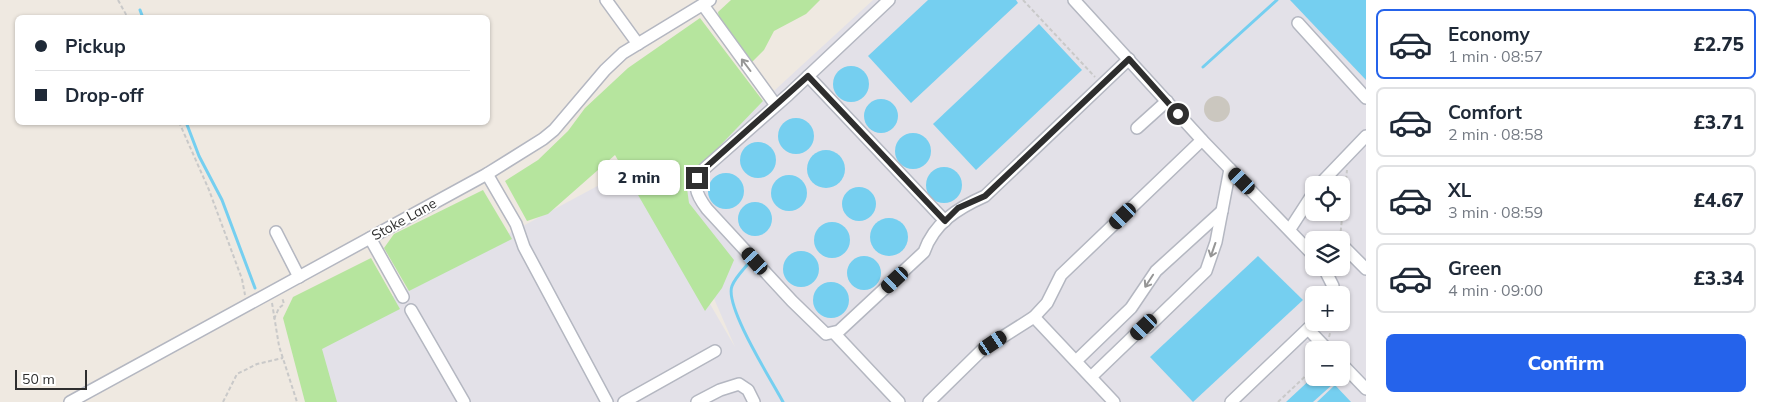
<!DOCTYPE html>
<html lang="en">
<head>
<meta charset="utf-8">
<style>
  body { margin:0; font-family:Mulish,sans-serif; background:#f6f6f7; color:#1f2937; height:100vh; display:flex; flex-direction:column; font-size:19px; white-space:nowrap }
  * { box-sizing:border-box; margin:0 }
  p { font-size:16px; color:#747a83 }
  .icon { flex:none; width:28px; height:28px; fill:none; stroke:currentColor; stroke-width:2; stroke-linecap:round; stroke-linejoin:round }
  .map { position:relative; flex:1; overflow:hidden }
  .panel { display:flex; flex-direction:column; background:#fff; width:400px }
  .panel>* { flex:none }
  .guide { position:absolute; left:15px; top:15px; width:475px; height:110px; border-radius:8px; box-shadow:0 1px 4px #0004; display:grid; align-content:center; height:110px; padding:0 20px; background:#fff }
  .controls { position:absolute; left:1305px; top:176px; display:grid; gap:10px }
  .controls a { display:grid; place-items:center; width:45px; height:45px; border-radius:8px; background:#fff; box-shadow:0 1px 4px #0004; font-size:25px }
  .scale { position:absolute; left:15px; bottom:12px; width:72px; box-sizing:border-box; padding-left:5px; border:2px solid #2e2e2e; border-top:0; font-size:14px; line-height:18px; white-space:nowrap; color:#2e2e2e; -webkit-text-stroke:4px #fff; paint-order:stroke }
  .end { position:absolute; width:22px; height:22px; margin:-11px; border:6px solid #2e2e2e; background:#fff; box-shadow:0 0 0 2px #fff }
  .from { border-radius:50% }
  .bubble { position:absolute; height:35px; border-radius:8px; background:#fff; box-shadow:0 1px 4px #0004; font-size:16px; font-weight:800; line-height:35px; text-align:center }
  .car { position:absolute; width:15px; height:30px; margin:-15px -8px; border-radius:6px; box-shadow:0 0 4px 1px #0007; background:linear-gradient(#222 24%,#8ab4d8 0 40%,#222 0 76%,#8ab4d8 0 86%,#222 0) }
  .guide b { display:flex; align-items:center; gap:18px; height:48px; font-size:19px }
  .guide b+b { border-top:1px solid #e0e1e3 }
  .guide i { width:12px; height:12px; background:#1f2937 }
  ul { padding:9px 0 0; list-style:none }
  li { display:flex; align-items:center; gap:15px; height:70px; margin:0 10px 8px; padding:0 10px; border:2px solid #e0e1e3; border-radius:8px }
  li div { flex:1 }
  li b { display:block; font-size:19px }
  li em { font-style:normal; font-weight:800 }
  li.active { border-color:#2563eb }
  li>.icon { width:45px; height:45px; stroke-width:1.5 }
  .primary-button { display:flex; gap:10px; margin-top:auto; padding:10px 20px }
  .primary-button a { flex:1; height:58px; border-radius:8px; background:#2563eb; color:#fff; font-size:20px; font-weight:800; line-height:58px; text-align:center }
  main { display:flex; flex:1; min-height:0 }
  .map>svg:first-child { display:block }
  .industrial { fill:#e3e1e8; fill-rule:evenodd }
  .green { fill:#b6e59e }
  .water { fill:#75cff0 }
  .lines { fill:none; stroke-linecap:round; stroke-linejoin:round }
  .stream { stroke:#75cff0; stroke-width:3 }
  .building { fill:#cbc7bf }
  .minor-casing { stroke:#b4b7c1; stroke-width:14 }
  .path { stroke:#c9c9c9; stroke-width:2; stroke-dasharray:4 2.5; stroke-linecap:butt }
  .minor { stroke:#fff; stroke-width:11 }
  .oneway { stroke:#969696 }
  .route { stroke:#2e2e2e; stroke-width:6 }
  .labels { text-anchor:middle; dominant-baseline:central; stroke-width:4; stroke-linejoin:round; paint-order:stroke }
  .street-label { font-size:14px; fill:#2e2e2e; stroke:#fff }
</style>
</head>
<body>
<main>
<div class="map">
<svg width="1366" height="402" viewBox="0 0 1366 402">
  <rect width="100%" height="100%" fill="#efe9e1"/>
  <path class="industrial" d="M873 0H1366V402H324L309 341 631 168 735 347 670 197 763 101ZM1314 185H1341V212H1314ZM1314 240H1341V268H1314ZM1314 295H1341V322H1314ZM1314 350H1341V378H1314Z"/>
  <g class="green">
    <polygon points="731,0 820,0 806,14 774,31 764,50 752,62 720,25 718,12"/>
    <polygon points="700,18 763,101 686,181 689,203 734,260 722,288 705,311 615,155 548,214 527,221 505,181 538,160 568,131 585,108 628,68"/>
    <polygon points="483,190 512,239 409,291 384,248 394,234"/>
    <polygon points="371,258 400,309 322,349 337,402 305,402 283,318 293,297"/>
  </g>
  <g class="water">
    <polygon points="928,0 1016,0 1018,3 911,103 868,56"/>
    <polygon points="1290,0 1366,0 1366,80"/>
    <polygon points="1039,24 1082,70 976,170 933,124"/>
    <circle cx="851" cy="84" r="18"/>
    <circle cx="881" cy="116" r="17"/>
    <circle cx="796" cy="136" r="18"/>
    <circle cx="913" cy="151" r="18"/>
    <circle cx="758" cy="160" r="18"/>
    <circle cx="826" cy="169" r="19"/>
    <circle cx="944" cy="185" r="18"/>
    <circle cx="726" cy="191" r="18"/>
    <circle cx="789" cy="193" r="18"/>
    <circle cx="859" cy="204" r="17"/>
    <circle cx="755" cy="219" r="17"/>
    <circle cx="889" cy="237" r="19"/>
    <circle cx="832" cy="240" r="18"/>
    <circle cx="801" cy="269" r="18"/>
    <circle cx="864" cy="273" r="17"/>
    <polygon points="1258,256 1303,300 1193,402 1150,357"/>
    <circle cx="831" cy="300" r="18"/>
    <polygon points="1314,376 1327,378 1333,384 1313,402 1286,402"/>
    <polygon points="1335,385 1351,402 1317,402"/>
  </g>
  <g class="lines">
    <g class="stream">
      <polyline points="140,10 143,18"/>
      <polyline points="1203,67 1277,0"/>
      <polyline points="186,122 199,156 222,200 255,288"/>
      <path d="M748 264C743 270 735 278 732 286 724 306 772 381 783 402"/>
    </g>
  </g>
  <circle class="building" cx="1217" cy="109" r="13"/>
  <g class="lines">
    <defs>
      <g id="minor">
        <polyline points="606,0 638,44"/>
        <path d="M889 0 788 95 704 169C692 185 695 193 707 209L792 301 826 334 839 331 924 252C934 223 958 208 985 196L1129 59"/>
        <polyline points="1074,0 1202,140 1314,256"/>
        <polyline points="703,5 775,104"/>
        <polyline points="1298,23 1366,98"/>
        <polyline points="808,76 945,221"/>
        <polyline points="1137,128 1167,101"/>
        <polyline points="487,174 516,224 524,247 607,402"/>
        <polyline points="1319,185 1366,136"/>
        <polyline points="1290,229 1314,192"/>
        <polyline points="276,232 299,277"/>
        <polyline points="370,238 403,297"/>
        <polyline points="1341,248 1345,248 1366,269"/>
        <polyline points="1324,268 1333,286 1332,295"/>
        <polyline points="411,310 464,402"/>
        <polyline points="1034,317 1114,402"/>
        <polyline points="1308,329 1328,350"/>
        <polyline points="835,334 899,402"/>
        <polyline points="1076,361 1131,308 1156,271 1222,211"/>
        <polyline points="1341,363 1366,389"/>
        <polyline points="1091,377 1143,327 1148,327 1206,271 1216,242 1230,169"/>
        <polyline points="70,402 487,174 543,139 554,130 605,70 623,53 710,0"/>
        <polyline points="624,402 715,351"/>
        <polyline points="697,402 720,390 739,384 748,390 754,402"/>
        <polyline points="929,402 982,350 1034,317 1047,303 1061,275 1202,140"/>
        <polyline points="1231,402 1315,322"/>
      </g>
    </defs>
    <use href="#minor" class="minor-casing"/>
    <g class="path">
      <polyline points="118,0 128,18"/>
      <polyline points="1023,0 1095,77"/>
      <polyline points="179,122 209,190 242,279 245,295"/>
      <polyline points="1340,238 1347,170"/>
      <polyline points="272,303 279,346 297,402"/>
      <polyline points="274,319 279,308 284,304 282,297"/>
      <polyline points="1329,337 1333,322"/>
      <polyline points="223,402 237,374 257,364 283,358"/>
      <polyline points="1278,402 1314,368"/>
    </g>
    <use href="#minor" class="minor"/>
  </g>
  <defs><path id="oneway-shaft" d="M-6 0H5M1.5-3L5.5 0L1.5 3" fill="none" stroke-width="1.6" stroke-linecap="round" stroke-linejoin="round" transform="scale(1.25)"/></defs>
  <g class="oneway">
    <use href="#oneway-shaft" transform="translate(746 65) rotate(-127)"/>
    <use href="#oneway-shaft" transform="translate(1213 250) rotate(109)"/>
    <use href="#oneway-shaft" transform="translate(1149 281) rotate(123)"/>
  </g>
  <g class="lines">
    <polyline class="route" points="697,178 704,169 808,76 945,221 958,208 985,196 1129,59 1178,114"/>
  </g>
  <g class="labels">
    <g class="street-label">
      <text transform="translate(404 219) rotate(-29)">Stoke Lane</text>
    </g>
  </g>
</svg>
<div class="controls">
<a><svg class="icon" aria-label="locate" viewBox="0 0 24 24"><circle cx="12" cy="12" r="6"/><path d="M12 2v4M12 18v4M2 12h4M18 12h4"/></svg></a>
<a><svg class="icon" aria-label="layers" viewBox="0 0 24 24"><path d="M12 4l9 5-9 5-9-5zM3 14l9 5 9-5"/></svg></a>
<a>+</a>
<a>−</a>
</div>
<div class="scale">50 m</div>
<i class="end from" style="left:1178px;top:114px"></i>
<i class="end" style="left:697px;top:178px"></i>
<div class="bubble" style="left:598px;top:160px;width:82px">2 min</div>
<i class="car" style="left:1242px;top:181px;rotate:315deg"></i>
<i class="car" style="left:1123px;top:216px;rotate:226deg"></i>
<i class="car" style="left:755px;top:261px;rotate:318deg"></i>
<i class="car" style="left:895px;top:280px;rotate:227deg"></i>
<i class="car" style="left:1144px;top:327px;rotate:226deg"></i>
<i class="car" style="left:993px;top:343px;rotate:56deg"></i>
<div class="guide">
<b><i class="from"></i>Pickup</b>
<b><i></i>Drop-off</b>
</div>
</div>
<section class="panel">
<ul>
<li class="active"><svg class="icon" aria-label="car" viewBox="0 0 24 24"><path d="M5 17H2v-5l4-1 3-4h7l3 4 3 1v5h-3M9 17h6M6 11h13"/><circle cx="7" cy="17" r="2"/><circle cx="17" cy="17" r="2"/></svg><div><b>Economy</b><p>1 min · 08:57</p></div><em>£2.75</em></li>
<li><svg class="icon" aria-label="car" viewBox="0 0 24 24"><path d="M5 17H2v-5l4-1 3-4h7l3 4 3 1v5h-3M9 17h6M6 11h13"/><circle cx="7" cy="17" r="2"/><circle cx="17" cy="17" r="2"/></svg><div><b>Comfort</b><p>2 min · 08:58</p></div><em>£3.71</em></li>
<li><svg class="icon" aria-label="car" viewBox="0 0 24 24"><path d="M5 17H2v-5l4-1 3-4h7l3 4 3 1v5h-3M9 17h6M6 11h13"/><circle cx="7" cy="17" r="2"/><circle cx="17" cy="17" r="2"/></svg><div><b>XL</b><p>3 min · 08:59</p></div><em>£4.67</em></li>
<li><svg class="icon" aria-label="car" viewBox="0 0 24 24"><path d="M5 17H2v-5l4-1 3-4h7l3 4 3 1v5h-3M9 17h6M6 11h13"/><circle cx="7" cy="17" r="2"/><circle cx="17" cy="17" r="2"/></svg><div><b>Green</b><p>4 min · 09:00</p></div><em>£3.34</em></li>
</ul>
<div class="primary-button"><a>Confirm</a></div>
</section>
</main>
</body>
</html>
